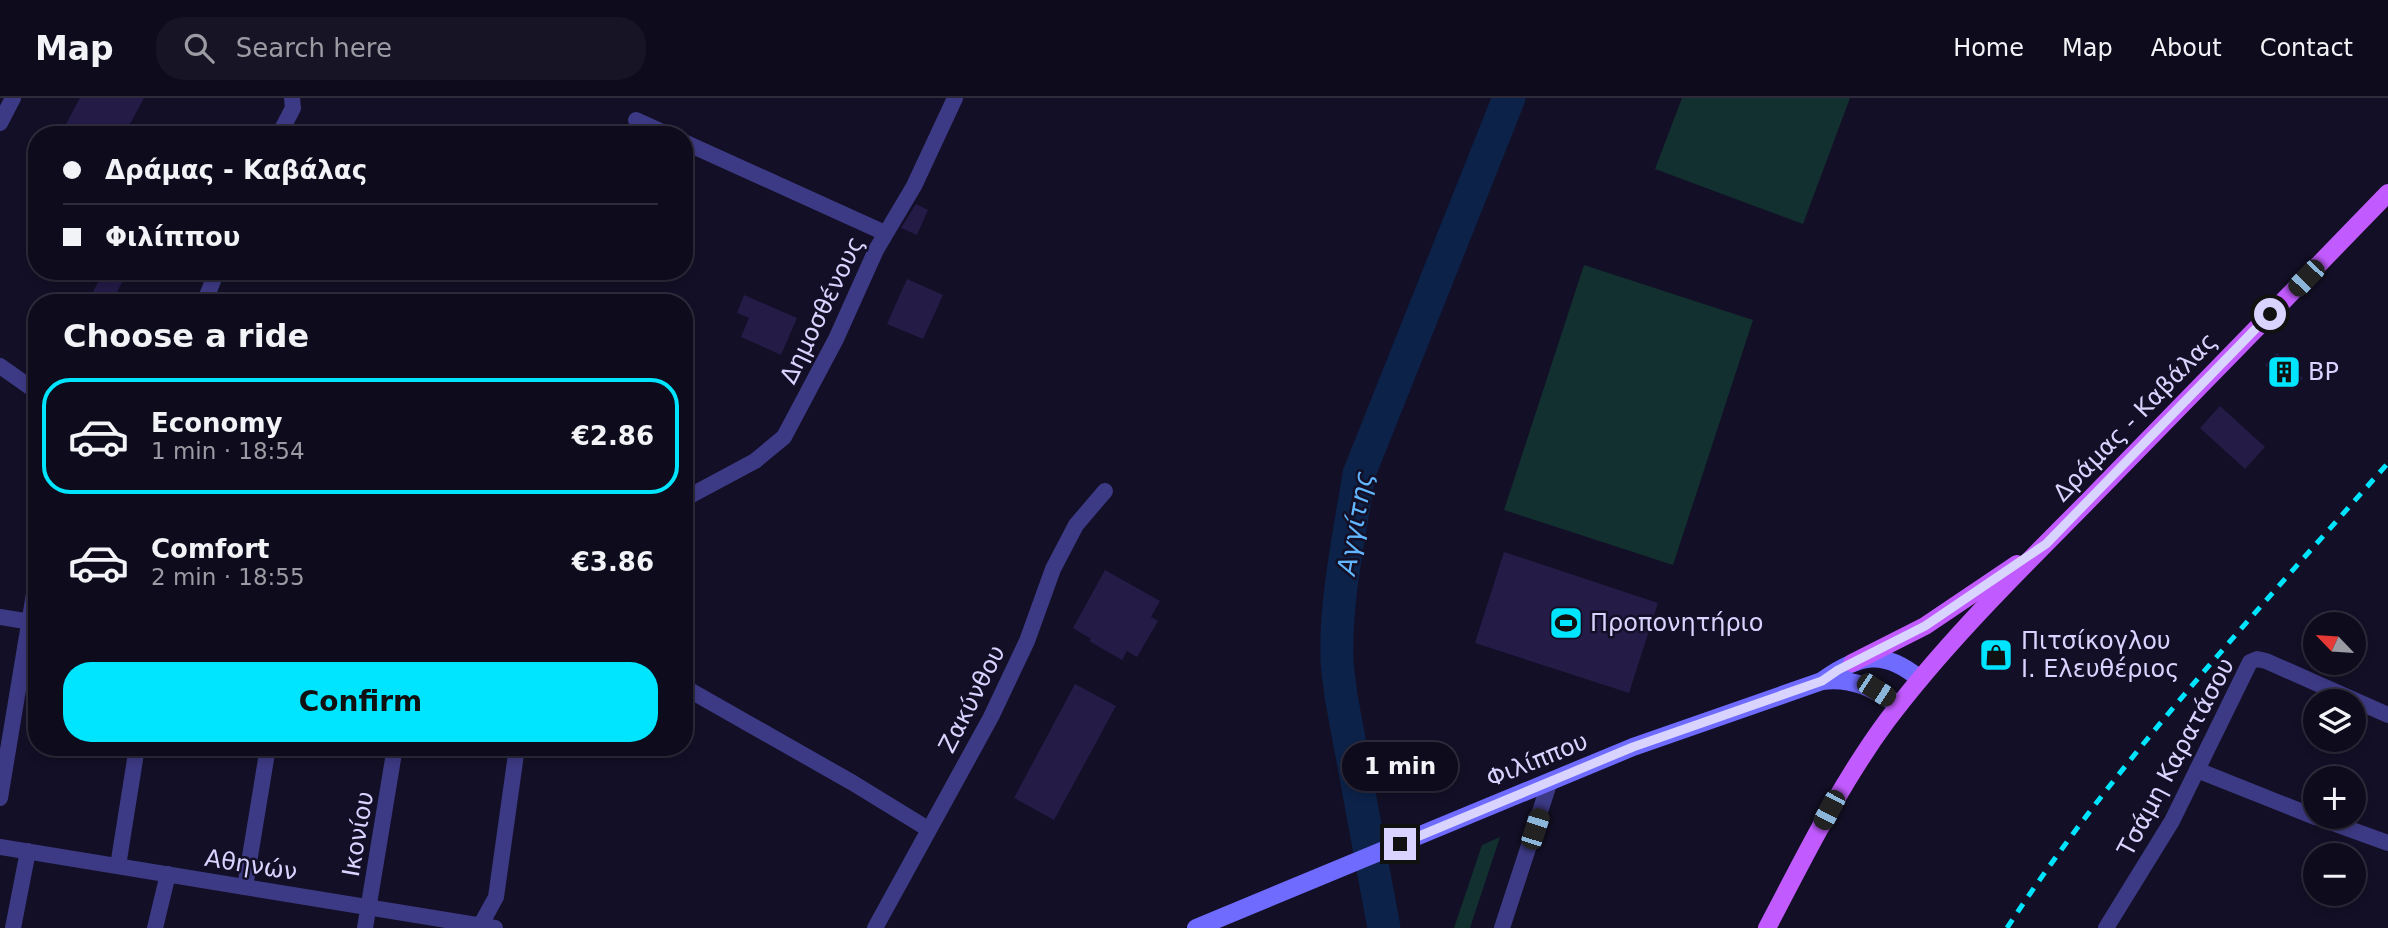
<!DOCTYPE html>
<html lang="en">
<head>
<meta charset="utf-8">
<style>
  body { margin:0; font-family:"DejaVu Sans",sans-serif; background:#171425; color:#f1f3f6; height:100vh; display:flex; flex-direction:column; font-size:26px; white-space:nowrap }
  * { box-sizing:border-box; margin:0 }
  p { font-size:23px; color:#9b9ba3 }
  .icon { flex:none; width:38px; height:38px; fill:none; stroke:currentColor; stroke-width:2; stroke-linecap:round; stroke-linejoin:round }
  .map { position:relative; flex:1; overflow:hidden }
  .drawer { position:absolute; left:28px; top:196px; width:665px; height:462px; display:flex; flex-direction:column; background:#0e0b1c; border-radius:28px; box-shadow:0 4px 10px #0003,0 0 0 2px #2e2b3b }
  .drawer>* { flex:none }
  .hud { position:absolute; left:28px; top:28px; width:665px; height:154px; border-radius:28px; box-shadow:0 4px 10px #0003,0 0 0 2px #2e2b3b; display:grid; align-content:center; height:154px; padding:0 35px; background:#0e0b1c }
  .needle { width:46px; rotate:295deg }
  .controls { position:absolute; left:2303px; top:514px; display:grid; gap:14px }
  .controls a { display:grid; place-items:center; width:63px; height:63px; border-radius:50%; background:#0e0b1c; box-shadow:0 4px 10px #0003,0 0 0 2px #2e2b3b; font-size:35px }
  .end { position:absolute; width:32px; height:32px; margin:-16px; border:9px solid #d9d4ff; background:#111; box-shadow:0 0 0 4px #111 }
  .from { border-radius:50% }
  .bubble { position:absolute; height:49px; border-radius:24px; background:#0e0b1c; box-shadow:0 4px 10px #0003,0 0 0 2px #2e2b3b; font-size:23px; font-weight:800; line-height:49px; text-align:center }
  .car { position:absolute; width:21px; height:42px; margin:-21px -10px; border-radius:9px; box-shadow:0 0 5px 2px #0007; background:linear-gradient(#222 24%,#8ab4d8 0 40%,#222 0 76%,#8ab4d8 0 86%,#222 0) }
  .hud b { display:flex; align-items:center; gap:24px; height:66px; font-size:26px }
  .hud b+b { border-top:2px solid #2e2b3b }
  .hud i { width:18px; height:18px; background:#f1f3f6 }
  ul { padding:0; list-style:none }
  li { display:flex; align-items:center; gap:21px; height:116px; margin:0 14px 10px; padding:0 21px; border:4px solid transparent; border-radius:28px }
  li div { flex:1 }
  li b { display:block; font-size:26px }
  li em { font-style:normal; font-weight:800 }
  li.current { border-color:#00e5ff }
  li>.icon { width:63px; height:63px; stroke-width:1.5 }
  h2 { padding:0 35px; font-size:32px; line-height:84px }
  .cta { display:flex; gap:14px; margin-top:auto; padding:14px 35px }
  .cta a { flex:1; height:80px; border-radius:28px; background:#00e5ff; color:#111; font-size:28px; font-weight:800; line-height:80px; text-align:center }
  header { display:flex; align-items:center; gap:42px; box-sizing:border-box; height:98px; padding:0 35px; background:#0e0b1c; border-bottom:2px solid #2e2b3b }
  header strong { font-size:33px }
  nav { display:flex; gap:38px; margin-inline-start:auto; font-size:24px }
  .search { width:490px; height:63px; background:#171425; display:flex; align-items:center; gap:18px; box-sizing:border-box; padding:0 24px; border-radius:28px; color:#9b9ba3; font-size:26px }
  .map>svg:first-child { display:block }
  .green { fill:#12302f }
  .lines { fill:none; stroke-linecap:round; stroke-linejoin:round }
  .river { stroke:#0c2248; stroke-width:33 }
  .building { fill:#241b47 }
  .minor { stroke:#3d3a85; stroke-width:16 }
  .secondary { stroke:#6f6bff; stroke-width:18 }
  .primary { stroke:#c25bff; stroke-width:18 }
  .rail { stroke:#00e5ff; stroke-width:5; stroke-dasharray:10 9; stroke-linecap:butt }
  .route { stroke:#d9d4ff; stroke-width:9 }
  .labels { text-anchor:middle; dominant-baseline:central; stroke-width:5; stroke-linejoin:round; paint-order:stroke }
  .street-label { font-size:24px; fill:#d9d4ff; stroke:#130f26 }
  .poi-label { font-size:24px; fill:#d9d4ff; stroke:#130f26; text-anchor:start }
  .water-label { font-size:26px; font-style:italic; fill:#62b6ff; stroke:#130f26 }
</style>
</head>
<body>
<header>
<strong>Map</strong>
<div class="search"><svg class="icon" aria-label="search" viewBox="0 0 24 24"><circle cx="10" cy="10" r="6"/><path d="M15 15l6 6"/></svg>Search here</div>
<nav><a>Home</a><a>Map</a><a>About</a><a>Contact</a></nav>
</header>
<div class="map">
<svg width="2388" height="830" viewBox="0 0 2388 830">
  <rect width="100%" height="100%" fill="#130f26"/>
  <g class="green">
    <polygon points="1682,0 1850,0 1803,126 1655,71"/>
    <polygon points="1584,167 1753,222 1673,467 1504,412"/>
    <polygon points="1500,739 1470,830 1454,830 1482,747"/>
  </g>
  <g class="lines">
    <path class="river" d="M1384 830 1341 598C1340 585 1337 573 1337 560 1335 502 1350 434 1359 376L1509 0"/>
  </g>
  <g class="building">
    <polygon points="80,0 144,0 124,37 60,37"/>
    <polygon points="916,106 928,112 917,137 901,130"/>
    <polygon points="104,173 128,173 111,205 87,205"/>
    <polygon points="907,181 943,197 923,241 887,226"/>
    <polygon points="744,197 797,220 781,257 741,239 749,220 737,215"/>
    <polygon points="2277,255 2303,280 2292,292 2265,267"/>
    <polygon points="2220,308 2265,349 2245,371 2200,330"/>
    <polygon points="1504,454 1658,505 1629,595 1475,545"/>
    <polygon points="1105,472 1160,503 1151,519 1158,523 1137,559 1127,553 1122,562 1089,543 1091,541 1073,530"/>
    <polygon points="1075,586 1116,608 1054,722 1014,700"/>
  </g>
  <g class="lines">
    <g class="minor">
      <polyline points="636,22 669,37"/>
      <polyline points="0,25 13,0"/>
      <polyline points="279,37 293,10 292,0"/>
      <polyline points="684,44 885,135"/>
      <polyline points="204,205 217,173"/>
      <polyline points="0,268 37,294"/>
      <polyline points="684,401 755,363 784,339 836,241 876,152 914,88 955,0"/>
      <polyline points="0,519 37,525"/>
      <polyline points="684,589 853,685 928,731"/>
      <polyline points="2197,672 2315,719"/>
      <polyline points="0,700 37,478"/>
      <polyline points="2316,719 2388,745"/>
      <polyline points="0,749 495,830"/>
      <polyline points="118,768 137,649"/>
      <polyline points="245,789 268,649"/>
      <polyline points="13,830 28,753"/>
      <polyline points="155,830 168,776"/>
      <polyline points="365,830 395,649"/>
      <polyline points="479,830 496,799 517,649"/>
      <polyline points="875,830 991,619 1027,543 1053,471 1076,427 1105,393"/>
      <polyline points="1502,830 1550,683"/>
      <polyline points="2106,830 2172,723 2250,564 2257,561 2266,563 2388,617"/>
    </g>
    <g class="secondary">
      <path d="M1823 582C1860 556 1884 551 1920 581"/>
      <path d="M1196 830 1633 649 1822 583C1853 579 1874 591 1899 607"/>
    </g>
    <g class="primary">
      <polyline points="1852,565 1925,528 2017,466"/>
      <path d="M1767 830C1804 760 1839 688 1886 624 1946 544 2019 473 2089 402 2189 299 2289 198 2388 95"/>
    </g>
    <path class="rail" d="M2007 830C2117 662 2256 515 2388 365"/>
  </g>
  <g class="lines">
    <polyline class="route" points="1400,746 1633,649 1822,583 1838,572 1925,528 2046,446 2270,216"/>
  </g>
  <defs>
    <symbol id="building-square" viewBox="-11 -11 22 22"><rect x="-9" y="-9" width="18" height="18" rx="4" fill="#00e5ff" stroke="#130f26"/><path d="M-4-6H4V6H1V3H-1V6H-4ZM-2.5-4.3h1.7v1.8h-1.7ZM.8-4.3h1.7v1.8H.8ZM-2.5-1h1.7V.8h-1.7ZM.8-1h1.7V.8H.8Z" fill="#111"/></symbol>
    <symbol id="stadium-square" viewBox="-11 -11 22 22"><rect x="-9" y="-9" width="18" height="18" rx="4" fill="#00e5ff" stroke="#130f26"/><path d="M0-5a6.5 5 0 1 0 0 10a6.5 5 0 1 0 0-10ZM-3.5-1.8h7v3.6h-7Z" fill="#111"/></symbol>
    <symbol id="shop-square" viewBox="-11 -11 22 22"><rect x="-9" y="-9" width="18" height="18" rx="4" fill="#00e5ff" stroke="#130f26"/><path d="M-5-2.5h2.3a2.7 3.5 0 0 1 5.4 0H5L5.5 6h-11ZM-1.5-2.5h3a1.5 2.3 0 0 0-3 0Z" fill="#111"/></symbol>
  </defs>
  <g fill-rule="evenodd">
    <use href="#building-square" x="2265" y="255" width="38" height="38"/>
    <use href="#stadium-square" x="1547" y="506" width="38" height="38"/>
    <use href="#shop-square" x="1977" y="538" width="38" height="38"/>
  </g>
  <g class="labels">
    <g class="street-label">
      <text transform="translate(822 212) rotate(-64)">Δημοσθένους</text>
      <text transform="translate(2135 319) rotate(-46)">Δράμας - Καβάλας</text>
      <text transform="translate(972 601) rotate(-63)">Ζακύνθου</text>
      <text transform="translate(2176 659) rotate(-62)">Τσάμη Καρατάσου</text>
      <text transform="translate(1537 662) rotate(-22)">Φιλίππου</text>
      <text transform="translate(358 736) rotate(-80)">Ικονίου</text>
      <text transform="translate(251 767) rotate(9)">Αθηνών</text>
    </g>
    <g class="poi-label">
      <text x="2308" y="274">BP</text>
      <text x="1590" y="525">Προπονητήριο</text>
      <text x="2021" y="543">Πιτσίκογλου<tspan x="2021" dy="28">Ι. Ελευθέριος</tspan></text>
    </g>
    <g class="water-label">
      <text transform="translate(1355 425) rotate(-80)">Αγγίτης</text>
    </g>
  </g>
</svg>
<div class="controls">
<a><svg class="needle" viewBox="-14 -14 28 28"><path d="M0-13l5 13h-10z" fill="#e53935"/><path d="M0 13l5-13h-10z" fill="#9b9ba3"/></svg></a>
<a><svg class="icon" aria-label="layers" viewBox="0 0 24 24"><path d="M12 4l9 5-9 5-9-5zM3 14l9 5 9-5"/></svg></a>
<a>+</a>
<a>−</a>
</div>
<i class="end from" style="left:2270px;top:216px"></i>
<i class="end" style="left:1400px;top:746px"></i>
<div class="bubble" style="left:1342px;top:644px;width:116px">1 min</div>
<i class="car" style="left:2306px;top:180px;rotate:224deg"></i>
<i class="car" style="left:1876px;top:592px;rotate:123deg"></i>
<i class="car" style="left:1829px;top:712px;rotate:208deg"></i>
<i class="car" style="left:1535px;top:731px;rotate:18deg"></i>
<div class="hud">
<b><i class="from"></i>Δράμας - Καβάλας</b>
<b><i></i>Φιλίππου</b>
</div>
<section class="drawer">
<h2>Choose a ride</h2>
<ul>
<li class="current"><svg class="icon" aria-label="car" viewBox="0 0 24 24"><path d="M5 17H2v-5l4-1 3-4h7l3 4 3 1v5h-3M9 17h6M6 11h13"/><circle cx="7" cy="17" r="2"/><circle cx="17" cy="17" r="2"/></svg><div><b>Economy</b><p>1 min · 18:54</p></div><em>€2.86</em></li>
<li><svg class="icon" aria-label="car" viewBox="0 0 24 24"><path d="M5 17H2v-5l4-1 3-4h7l3 4 3 1v5h-3M9 17h6M6 11h13"/><circle cx="7" cy="17" r="2"/><circle cx="17" cy="17" r="2"/></svg><div><b>Comfort</b><p>2 min · 18:55</p></div><em>€3.86</em></li>
</ul>
<div class="cta"><a>Confirm</a></div>
</section>
</div>
</body>
</html>
